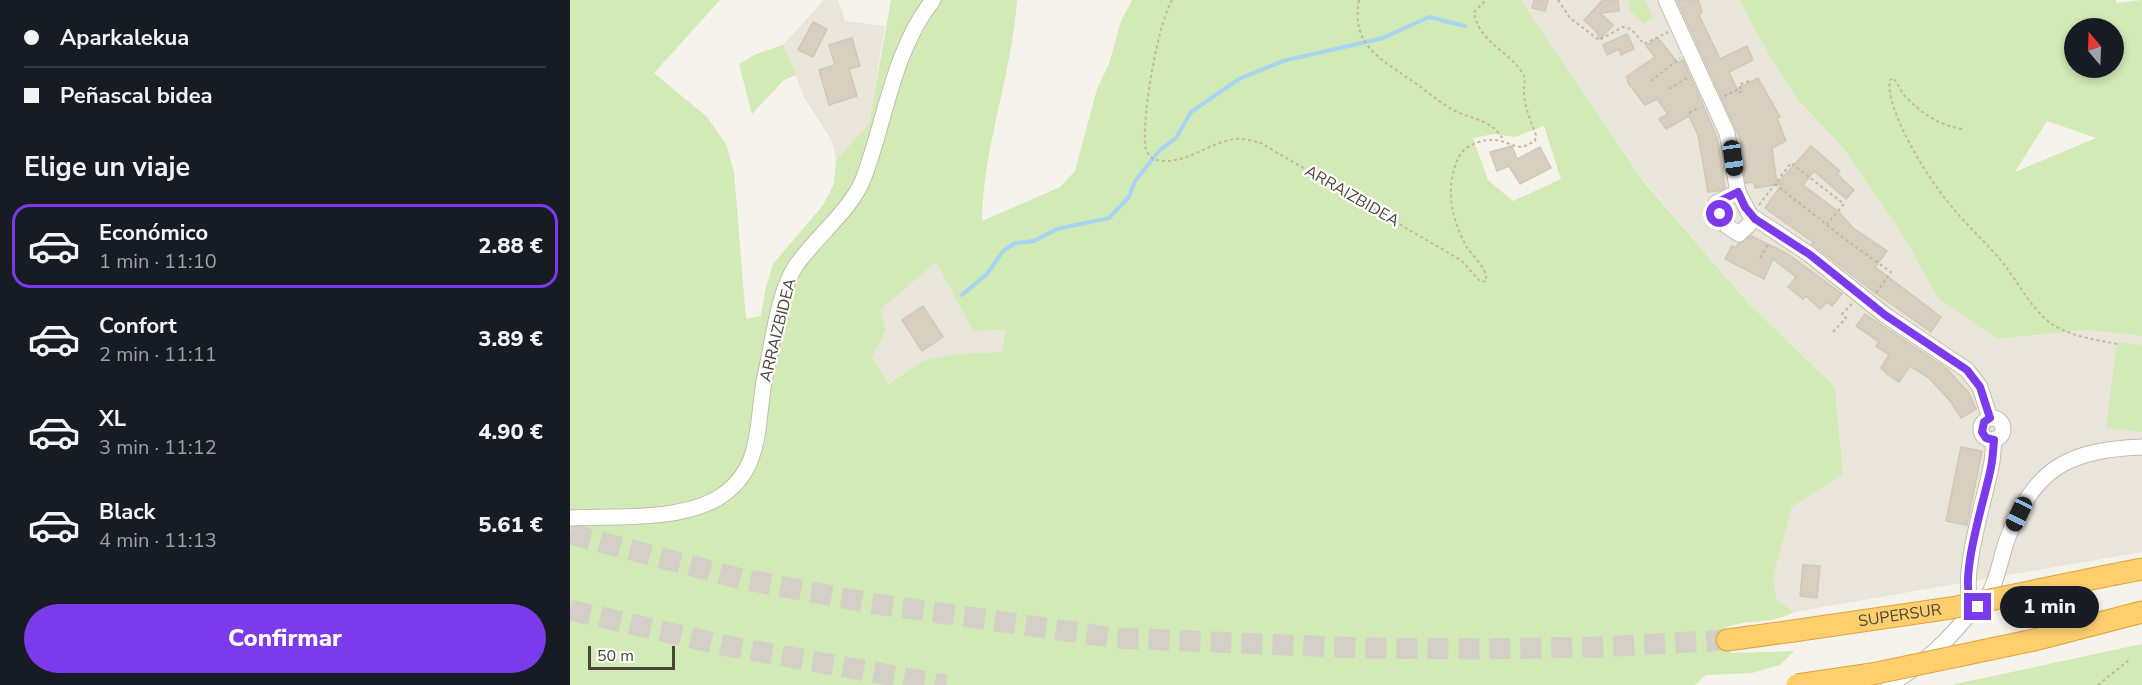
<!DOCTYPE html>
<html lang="es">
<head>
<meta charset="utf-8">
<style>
  body { margin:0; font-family:"Nunito Sans",sans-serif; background:#20242c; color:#f1f3f6; height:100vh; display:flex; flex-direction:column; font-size:22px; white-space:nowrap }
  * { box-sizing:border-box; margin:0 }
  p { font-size:20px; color:#9ea1a6 }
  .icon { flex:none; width:33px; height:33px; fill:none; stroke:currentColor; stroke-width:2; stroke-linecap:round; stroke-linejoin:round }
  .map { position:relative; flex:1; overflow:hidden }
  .details { display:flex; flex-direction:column; background:#171b24; width:570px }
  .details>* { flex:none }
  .top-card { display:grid; align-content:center; height:132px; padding:0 24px; background:#171b24 }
  .needle { width:39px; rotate:341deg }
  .tools { position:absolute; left:1494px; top:18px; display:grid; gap:12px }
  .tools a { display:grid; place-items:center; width:60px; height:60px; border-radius:50%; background:#171b24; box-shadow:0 3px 9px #0003; font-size:30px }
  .scale { position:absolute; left:18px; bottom:15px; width:87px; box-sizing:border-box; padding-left:6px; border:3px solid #4b4439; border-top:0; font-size:16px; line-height:21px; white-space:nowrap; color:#4b4439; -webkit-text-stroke:4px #fff; paint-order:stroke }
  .end { position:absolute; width:27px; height:27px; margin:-14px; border:8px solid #7c3aed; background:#fff; box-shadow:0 0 0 3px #fff }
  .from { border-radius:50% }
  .bubble { position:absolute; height:42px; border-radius:21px; background:#171b24; box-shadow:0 3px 9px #0003; font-size:20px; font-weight:800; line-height:42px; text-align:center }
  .car { position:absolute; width:18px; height:36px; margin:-18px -9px; border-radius:8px; box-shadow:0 0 4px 2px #0007; background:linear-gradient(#222 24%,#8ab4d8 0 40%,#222 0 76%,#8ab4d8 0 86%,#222 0) }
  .top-card b { display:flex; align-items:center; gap:21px; height:57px; font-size:22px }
  .top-card b+b { border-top:2px solid #363941 }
  .top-card i { width:15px; height:15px; background:#f1f3f6 }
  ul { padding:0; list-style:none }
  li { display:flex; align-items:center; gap:18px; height:84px; margin:0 12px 9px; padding:0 12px; border:3px solid transparent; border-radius:18px }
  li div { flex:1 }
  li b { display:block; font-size:22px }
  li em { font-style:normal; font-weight:800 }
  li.active { border-color:#7c3aed }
  li>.icon { width:54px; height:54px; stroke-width:1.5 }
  h2 { padding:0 24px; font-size:27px; line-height:72px }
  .cta { display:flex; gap:12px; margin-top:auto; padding:12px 24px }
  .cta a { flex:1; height:69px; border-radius:36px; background:#7c3aed; color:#fff; font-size:24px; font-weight:800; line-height:69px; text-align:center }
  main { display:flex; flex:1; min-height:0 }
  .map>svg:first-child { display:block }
  .residential { fill:#eae5da }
  .green { fill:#d2eab5; fill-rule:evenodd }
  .parking { fill:#e5e3e0 }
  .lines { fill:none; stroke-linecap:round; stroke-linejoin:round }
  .stream { stroke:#a9d4f2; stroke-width:4 }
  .building { fill:#d8cfc1; stroke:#d3c7b4; stroke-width:1.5 }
  .highway-tunnel { stroke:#d4d0c8; stroke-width:21; stroke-dasharray:21 10; stroke-linecap:butt }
  .minor-casing { stroke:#c2bbae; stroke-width:17 }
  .highway-casing { stroke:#e0a43c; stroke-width:23 }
  .path { stroke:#c4b79f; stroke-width:2; stroke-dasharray:3 3; stroke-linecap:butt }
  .minor { stroke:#fff; stroke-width:15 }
  .highway { stroke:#ffcf6e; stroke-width:21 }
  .highway-bridge-casing { stroke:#e0a43c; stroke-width:23; stroke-linecap:butt }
  .highway-bridge { stroke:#ffcf6e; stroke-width:21 }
  .route { stroke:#7c3aed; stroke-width:8 }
  .labels { text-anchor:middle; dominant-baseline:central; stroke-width:4.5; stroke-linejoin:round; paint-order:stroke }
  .street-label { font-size:16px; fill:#4b4439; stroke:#fff }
</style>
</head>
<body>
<main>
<section class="details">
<div class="top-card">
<b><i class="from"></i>Aparkalekua</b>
<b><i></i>Peñascal bidea</b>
</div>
<h2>Elige un viaje</h2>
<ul>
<li class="active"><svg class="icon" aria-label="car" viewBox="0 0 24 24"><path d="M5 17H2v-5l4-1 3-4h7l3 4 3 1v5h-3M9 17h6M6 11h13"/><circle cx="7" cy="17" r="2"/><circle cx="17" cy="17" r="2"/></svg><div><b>Económico</b><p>1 min · 11:10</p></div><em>2.88 €</em></li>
<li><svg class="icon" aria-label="car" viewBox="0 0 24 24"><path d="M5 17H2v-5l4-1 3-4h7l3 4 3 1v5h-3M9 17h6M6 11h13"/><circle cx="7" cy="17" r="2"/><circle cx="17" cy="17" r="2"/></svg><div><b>Confort</b><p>2 min · 11:11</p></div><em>3.89 €</em></li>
<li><svg class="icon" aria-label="car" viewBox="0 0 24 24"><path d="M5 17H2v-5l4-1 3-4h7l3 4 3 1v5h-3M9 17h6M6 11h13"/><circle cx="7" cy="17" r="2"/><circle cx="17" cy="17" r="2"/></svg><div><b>XL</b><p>3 min · 11:12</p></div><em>4.90 €</em></li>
<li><svg class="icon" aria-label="car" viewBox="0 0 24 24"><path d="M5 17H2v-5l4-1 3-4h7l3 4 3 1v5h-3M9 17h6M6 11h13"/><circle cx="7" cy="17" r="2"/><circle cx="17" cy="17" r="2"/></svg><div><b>Black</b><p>4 min · 11:13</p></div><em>5.61 €</em></li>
</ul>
<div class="cta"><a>Confirmar</a></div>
</section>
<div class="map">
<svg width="1572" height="685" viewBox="0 0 1572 685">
  <rect width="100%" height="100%" fill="#f6f3ec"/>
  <g class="residential">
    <polygon points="254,0 268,0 275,21 315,26 299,124 266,160 262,141 234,97 213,45"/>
    <polygon points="951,0 1169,0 1202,60 1228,100 1273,148 1329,229 1368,298 1429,339 1517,330 1572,336 1572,552 1224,612 1207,600 1203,578 1222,507 1273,474 1265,387 1178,303 1074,181"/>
    <polygon points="366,262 403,331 436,330 431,352 383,354 352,361 317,384 302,358 316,330 309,310"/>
  </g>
  <g class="green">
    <path d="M0 0H150L84 73 137 117 156 144 164 172 176 319 191 316 195 291 203 264 253 205 264 184 266 160 299 124 321 0H447C442 74 413 147 412 221L490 187 505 171 527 89 539 64 551 21 562 0H951L1074 182 1178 303 1265 387 1273 474 1222 507 1203 578 1207 600 1224 612C1196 627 1174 617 1151 630L1153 648 1162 653 1224 651 1210 665 1182 673 1136 675 1125 685H0ZM974 126 991 179 943 201 918 180 903 138 924 134 945 137ZM366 262 403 331 436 330 431 352 383 354 352 361 318 384 302 358 316 330 310 310Z"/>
    <polygon points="1059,0 1075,0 1083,17 1074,24 1060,11"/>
    <path d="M1169 0H1546L1547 3 1572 0V336L1517 330 1428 339 1368 298 1329 229 1273 148 1228 100 1202 60ZM1544 28V68H1504V28ZM1477 121 1526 138 1445 172Z"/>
    <polygon points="213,45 226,75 214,80 182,114 169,64 186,54"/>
    <polygon points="1547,342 1572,345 1572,432 1536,428"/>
    <polygon points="1572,644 1572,685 1381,685"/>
  </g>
  <polygon class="parking" points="1156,193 1165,215 1177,228 1164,245 1145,231 1137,210 1144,202 1141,194"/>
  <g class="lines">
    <polyline class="stream" points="392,295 417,274 433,251 445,243 464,241 487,229 539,218 559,197 565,181 590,150 606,138 621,112 669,79 713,61 813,38 859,17 895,26"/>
  </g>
  <g class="building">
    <polygon points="964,0 978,0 975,11 962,8"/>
    <polygon points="1033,0 1048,0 1049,11 1030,13 1043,25 1030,39 1026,31 1014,20"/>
    <polygon points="1107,0 1128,0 1132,11 1129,15 1150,59 1177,46 1183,60 1159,72 1167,89 1188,78 1210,117 1207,118 1216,141 1202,148 1207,184 1241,146 1270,171 1267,174 1284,190 1276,199 1244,171 1233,185 1269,212 1283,228 1317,251 1305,267 1371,317 1361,332 1304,292 1242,244 1244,243 1195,208 1212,184 1185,188 1184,182 1176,183 1169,144 1172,143"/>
    <polygon points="243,22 257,29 243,57 228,50"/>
    <polygon points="1057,34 1064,49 1051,55 1049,49 1037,55 1033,45"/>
    <polygon points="282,38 290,66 279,69 287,96 259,105 249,70 265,65 259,45"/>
    <polygon points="1088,38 1108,63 1113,60 1147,137 1155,188 1148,191 1138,192 1128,135 1119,116 1096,129 1089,119 1098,114 1087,99 1075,105 1058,83 1057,76 1085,57 1076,46"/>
    <polygon points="942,146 947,159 970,147 981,168 950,184 939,166 927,171 920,152"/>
    <polygon points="1181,236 1218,254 1272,294 1262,306 1257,302 1250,309 1236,296 1233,299 1218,287 1226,277 1203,259 1194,279 1155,259 1162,246 1166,248 1168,244"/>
    <polygon points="353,306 373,337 352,351 332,320"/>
    <polygon points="1295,314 1376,368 1399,393 1406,409 1391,418 1381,402 1359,378 1340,366 1329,382 1318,375 1311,368 1319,355 1306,346 1309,342 1286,326"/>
    <polygon points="1391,447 1412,451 1397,525 1376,521"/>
    <polygon points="1233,565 1250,566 1247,598 1230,596"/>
  </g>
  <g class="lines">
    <g class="highway-tunnel">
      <polyline points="0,534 172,579 300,603 546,638 793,648 908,649 1030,647 1157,640"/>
      <polyline points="0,610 152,645 376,685"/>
    </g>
    <defs>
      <g id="minor">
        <polyline points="1096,0 1157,133 1168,192 1180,215 1239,254 1315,315 1397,370 1410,387 1420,418"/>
        <polyline points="1168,192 1146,203 1157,226 1169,234 1185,219"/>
        <circle cx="1422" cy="429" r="11"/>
        <path d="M1424 439C1423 449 1423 458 1421 467 1416 495 1386 587 1404 608L1413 605C1428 583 1429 561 1438 537 1465 466 1501 450 1572 447"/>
        <path d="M0 518C44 516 110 521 148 498 196 469 185 419 196 372 203 341 208 294 225 267 244 238 282 210 294 177 316 118 323 51 363 0"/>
        <path d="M1319 685C1354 664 1379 640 1404 608"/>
      </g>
      <g id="highway">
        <polyline points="1546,574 1572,569"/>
        <polyline points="1157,640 1223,631"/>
        <polyline points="1464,640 1572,612"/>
      </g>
    </defs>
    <use href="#minor" class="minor-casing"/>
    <use href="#highway" class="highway-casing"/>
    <g class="path">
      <path d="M602 0C587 27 573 112 575 143 575 150 578 154 583 159 613 168 636 143 665 139 672 138 682 141 689 142L889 259C899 266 905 279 912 282L916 281C918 268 902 256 896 246 884 223 876 196 884 170 888 155 893 147 909 142 930 135 939 147 953 147L965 141 966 135C961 122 955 108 954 94 953 86 957 80 952 72 937 50 908 41 904 12L916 0"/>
      <path d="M789 0C781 44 808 57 839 79 855 89 868 102 885 111 904 120 923 120 934 141"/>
      <polyline points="988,0 1000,18 1029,40 1053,27 1061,29 1074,44 1098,32"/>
      <polyline points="1081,81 1110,58"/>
      <polyline points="1099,89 1117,78"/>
      <polyline points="1154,96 1167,90 1169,93 1172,91 1169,85 1179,81"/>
      <polyline points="1119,113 1130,107"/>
      <path d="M1392 129C1368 125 1351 113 1334 95 1330 90 1328 83 1323 78L1320 80C1314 108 1359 180 1378 202 1395 224 1416 242 1433 263 1449 283 1463 313 1485 326 1504 337 1527 340 1547 344"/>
      <polyline points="1205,184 1276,240 1321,272 1306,293"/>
      <polyline points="1189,205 1221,163 1274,204 1257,224"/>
      <polyline points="1190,258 1198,244"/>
      <polyline points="1263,332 1276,318 1272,314 1282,304"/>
      <polyline points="1528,685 1559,660"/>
    </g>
    <use href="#minor" class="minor"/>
    <use href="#highway" class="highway"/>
    <defs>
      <g id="highway-bridge">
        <path id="s1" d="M1223 631 1381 608 1546 574"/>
        <polyline points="1227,685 1302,674 1464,640"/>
      </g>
    </defs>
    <use href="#highway-bridge" class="highway-bridge-casing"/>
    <use href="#highway-bridge" class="highway-bridge"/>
  </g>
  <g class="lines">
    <path class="route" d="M1150 214 1146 203 1168 192 1175 207 1185 219 1239 254 1315 315 1397 370 1410 387 1420 418 1414 422 1412 432 1416 438 1424 440C1423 449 1423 458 1421 467 1416 496 1385 586 1404 608L1408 607"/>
  </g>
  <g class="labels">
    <g class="street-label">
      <text transform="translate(782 196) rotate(30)">ARRAIZBIDEA</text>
      <text transform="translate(208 330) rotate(-76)">ARRAIZBIDEA</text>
      <text stroke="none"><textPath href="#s1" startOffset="108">SUPERSUR</textPath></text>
    </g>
  </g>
</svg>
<div class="tools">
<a><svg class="needle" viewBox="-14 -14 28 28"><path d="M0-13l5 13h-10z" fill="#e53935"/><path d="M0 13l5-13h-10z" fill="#9ea1a6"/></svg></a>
</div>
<div class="scale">50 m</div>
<i class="end from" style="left:1150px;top:214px"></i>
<i class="end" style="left:1408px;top:607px"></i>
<div class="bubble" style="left:1430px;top:586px;width:99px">1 min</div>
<i class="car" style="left:1163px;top:158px;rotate:172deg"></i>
<i class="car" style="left:1449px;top:514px;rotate:205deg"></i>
</div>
</main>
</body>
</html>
